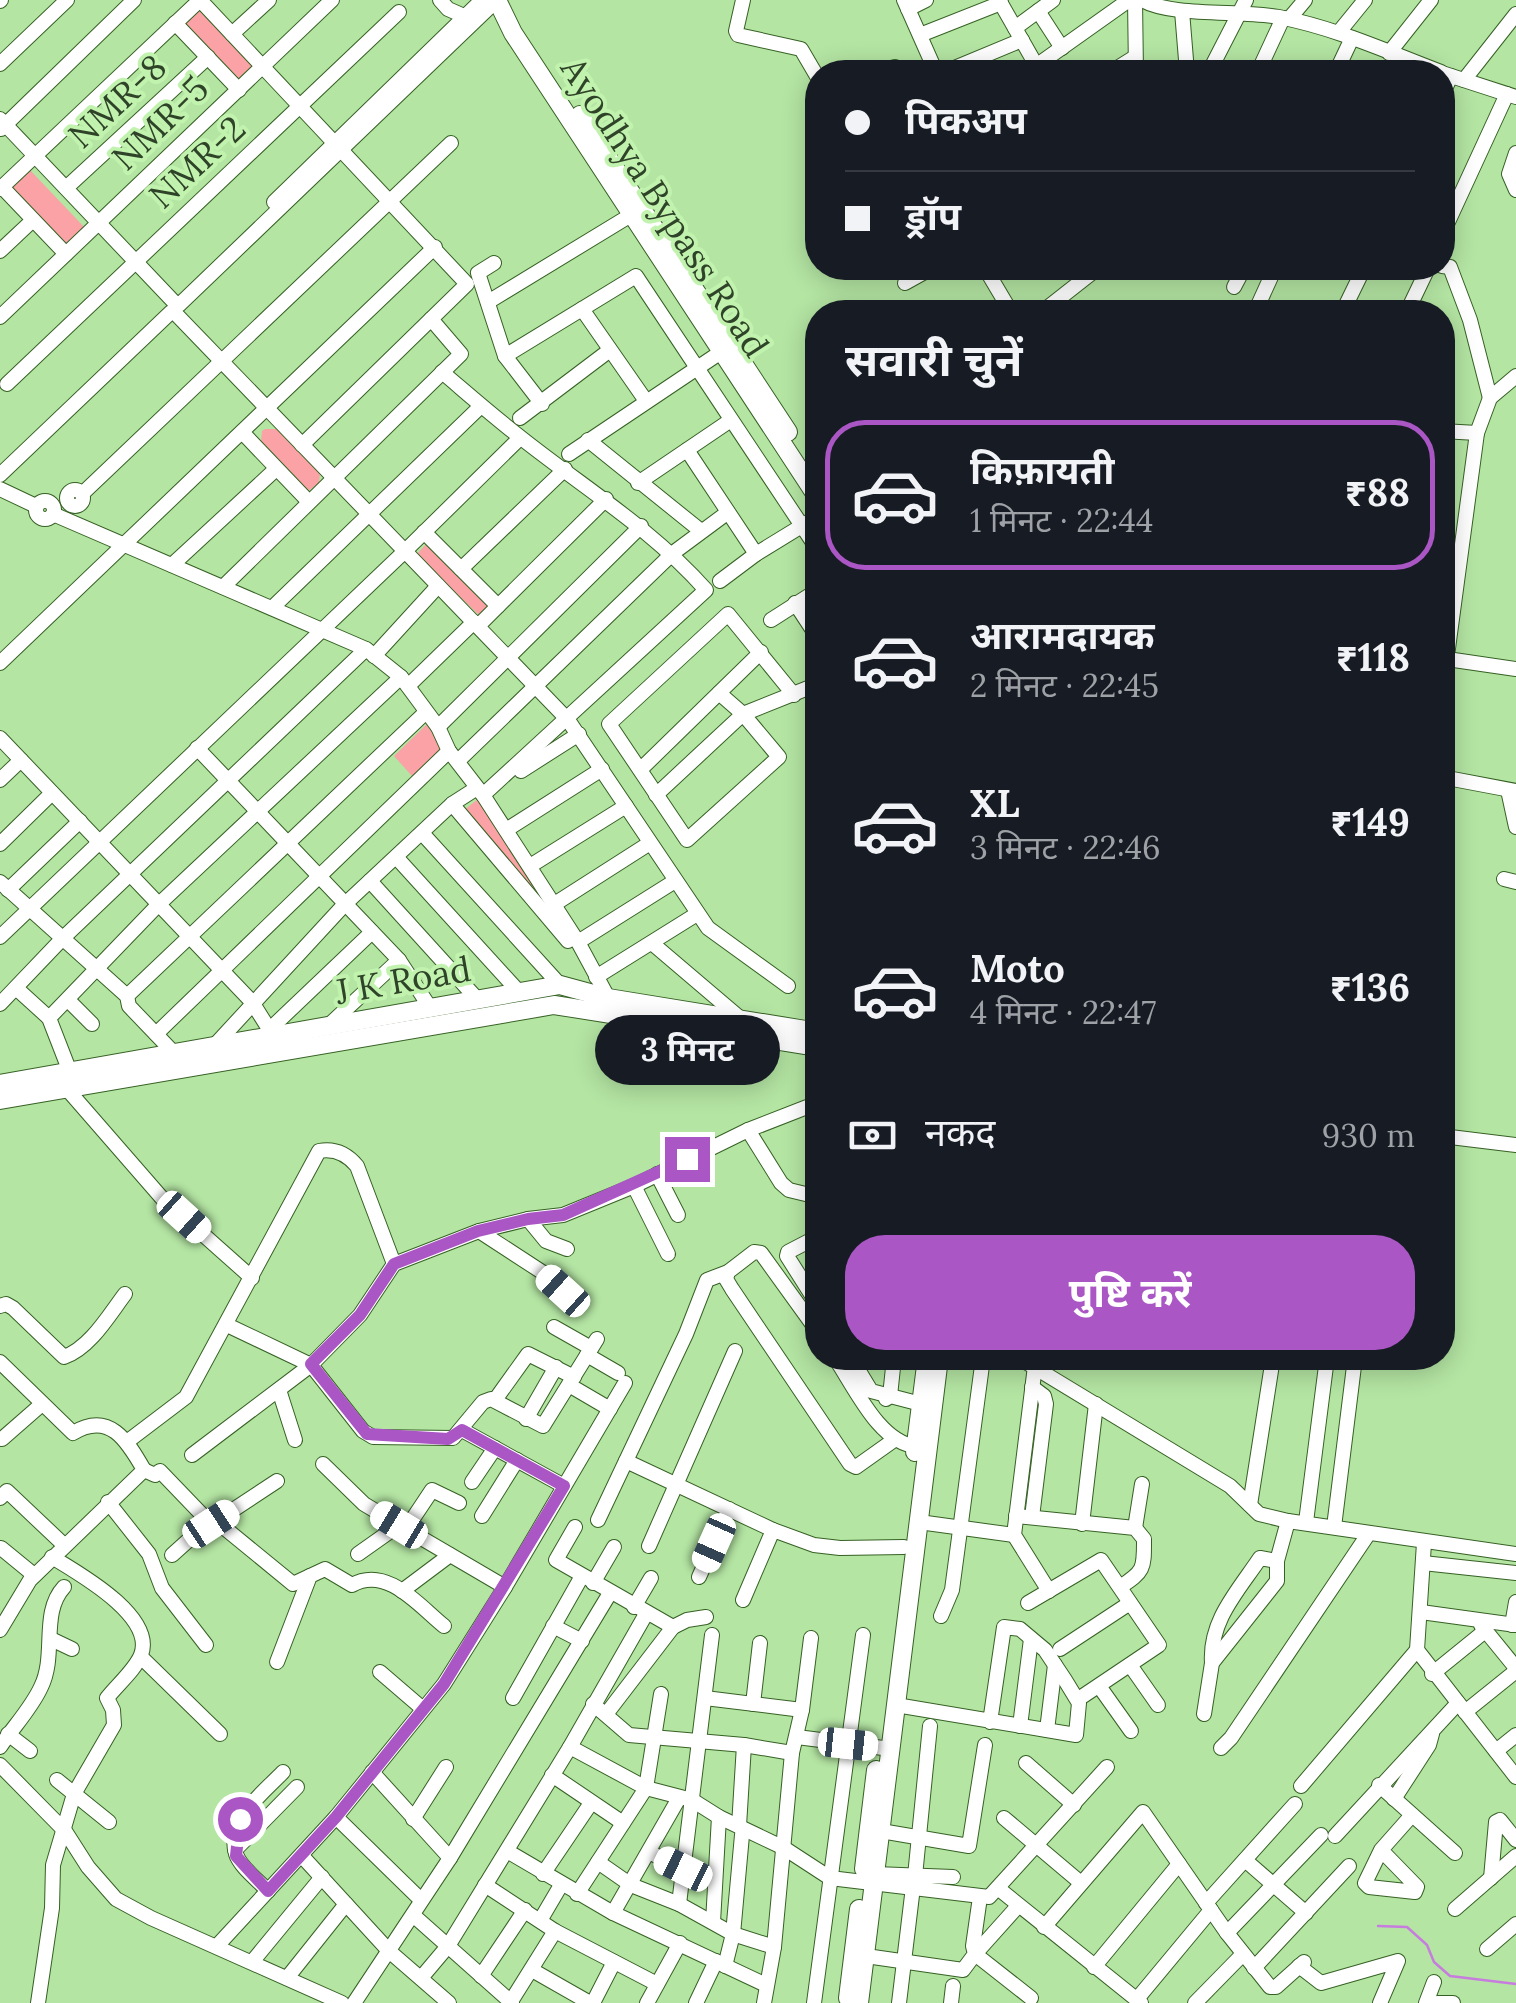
<!DOCTYPE html>
<html lang="hi">
<head>
<meta charset="utf-8">
<style>
  body { margin:0; font-family:Lora,"Noto Sans Devanagari",serif; background:#242831; color:#f1f3f6; height:100vh; display:flex; flex-direction:column; font-size:38px; white-space:nowrap }
  * { box-sizing:border-box; margin:0 }
  p { font-size:32px; color:#9ea1a6 }
  .icon { flex:none; width:55px; height:55px; fill:none; stroke:currentColor; stroke-width:2; stroke-linecap:round; stroke-linejoin:round }
  .map { position:relative; flex:1; overflow:hidden }
  .sheet { position:absolute; left:805px; top:300px; width:650px; height:1070px; display:flex; flex-direction:column; background:#171b24; border-radius:40px; box-shadow:0 5px 25px #0003 }
  .sheet>* { flex:none }
  .guide { position:absolute; left:805px; top:60px; width:650px; height:220px; border-radius:40px; box-shadow:0 5px 25px #0003; display:grid; align-content:center; height:220px; padding:0 40px; background:#171b24 }
  .end { position:absolute; width:45px; height:45px; margin:-22px; border:12px solid #aa56c5; background:#fff; box-shadow:0 0 0 5px #fff }
  .from { border-radius:50% }
  .bubble { position:absolute; height:70px; border-radius:35px; background:#171b24; box-shadow:0 5px 25px #0003; font-size:32px; font-weight:700; line-height:70px; text-align:center }
  .car { position:absolute; width:30px; height:60px; margin:-30px -15px; border-radius:12px; box-shadow:0 0 8px 2px #0007; background:linear-gradient(#fff 24%,#345 0 40%,#fff 0 76%,#345 0 86%,#fff 0) }
  .guide b { display:flex; align-items:center; gap:35px; height:95px; font-size:38px }
  .guide b+b { border-top:2px solid #363941 }
  .guide i { width:25px; height:25px; background:#f1f3f6 }
  ul { padding:0; list-style:none }
  li { display:flex; align-items:center; gap:30px; height:150px; margin:0 20px 15px; padding:0 20px; border:5px solid transparent; border-radius:40px }
  li div { flex:1 }
  li b { display:block; font-size:38px }
  li em { font-style:normal; font-weight:700 }
  li.active { border-color:#aa56c5 }
  li>.icon { width:90px; height:90px; stroke-width:1.5 }
  h2 { padding:0 40px; font-size:45px; line-height:120px }
  .pay { display:flex; align-items:center; gap:25px; height:110px; padding:0 40px; font-size:38px }
  .pay p { margin-inline-start:auto }
  .action { display:flex; gap:20px; margin-top:auto; padding:20px 40px }
  .action a { flex:1; height:115px; border-radius:40px; background:#aa56c5; color:#fff; font-size:40px; font-weight:700; line-height:115px; text-align:center }
  .map>svg:first-child { display:block }
  .green { fill:#faa2a5 }
  .lines { fill:none; stroke-linecap:round; stroke-linejoin:round }
  .stream { stroke:#c67dde; stroke-width:2.5 }
  .minor-casing { stroke:#366124; stroke-width:16 }
  .major-casing { stroke:#366124; stroke-width:20 }
  .minor { stroke:#fff; stroke-width:14 }
  .major { stroke:#fff; stroke-width:18 }
  .route { stroke:#aa56c5; stroke-width:12 }
  .labels { text-anchor:middle; dominant-baseline:central; stroke-width:8; stroke-linejoin:round; paint-order:stroke }
  .street-label { font-size:35px; fill:#2f4328; stroke:#c1f3af }
</style>
</head>
<body>
<div class="map">
<svg width="1516" height="2003" viewBox="0 0 1516 2003">
  <rect width="100%" height="100%" fill="#b4e5a3"/>
  <g class="green">
    <polygon points="199,6 257,67 241,83 182,22"/>
    <polygon points="29,169 85,228 66,247 9,188"/>
    <polygon points="265,429 278,429 320,472 319,483 308,491 261,442 262,431"/>
    <polygon points="430,540 489,606 479,615 416,555"/>
    <polygon points="427,724 442,750 412,776 394,756"/>
    <polygon points="478,799 570,938 463,811"/>
  </g>
  <g class="lines">
    <polyline class="stream" points="1378,1926 1407,1927 1427,1945 1434,1962 1450,1976 1516,1984"/>
    <defs>
      <g id="minor">
        <polyline points="200,0 467,284 302,445"/>
        <polyline points="440,0 448,9 473,20"/>
        <polyline points="743,0 736,31 738,35 801,49 818,78"/>
        <polyline points="904,0 936,72"/>
        <polyline points="999,0 1040,72"/>
        <polyline points="1135,0 1136,72"/>
        <path d="M1142 0C1172 17 1240 10 1279 17 1336 28 1388 52 1441 72"/>
        <polyline points="0,1 1,0"/>
        <polyline points="908,9 926,0"/>
        <polyline points="1038,11 1062,48"/>
        <polyline points="1182,11 1187,72"/>
        <polyline points="1289,19 1305,0"/>
        <polyline points="175,23 239,90"/>
        <polyline points="1015,28 1053,0"/>
        <polyline points="1339,32 1365,0"/>
        <polyline points="232,34 269,0"/>
        <polyline points="920,35 1001,3"/>
        <polyline points="1389,53 1431,0"/>
        <polyline points="0,64 67,0"/>
        <polyline points="1036,66 1129,0"/>
        <polyline points="876,72 895,67"/>
        <polyline points="945,72 1022,40"/>
        <polyline points="1111,72 1135,57"/>
        <polyline points="1209,72 1246,0"/>
        <polyline points="1258,72 1283,18"/>
        <polyline points="1336,72 1352,38"/>
        <polyline points="1442,73 1516,97"/>
        <polyline points="1464,80 1516,14"/>
        <polyline points="1442,95 1451,76"/>
        <polyline points="0,119 173,301"/>
        <polyline points="1,129 134,0"/>
        <polyline points="1516,153 1509,174 1516,190"/>
        <polyline points="2,187 66,254"/>
        <polyline points="66,188 208,57"/>
        <polyline points="0,189 200,0"/>
        <polyline points="274,202 482,0"/>
        <polyline points="1442,235 1507,94"/>
        <polyline points="0,251 33,220"/>
        <polyline points="494,263 478,273 505,356 542,404"/>
        <polyline points="1442,266 1450,267 1470,320 1490,398"/>
        <polyline points="985,268 1011,312"/>
        <polyline points="905,283 932,268"/>
        <polyline points="1234,287 1244,268"/>
        <polyline points="488,302 631,215"/>
        <polyline points="179,305 497,0"/>
        <polyline points="582,309 646,401"/>
        <polyline points="1343,311 1364,268"/>
        <polyline points="174,312 568,720 708,928 788,986"/>
        <polyline points="1042,312 1098,268"/>
        <polyline points="1255,312 1275,268"/>
        <polyline points="1407,312 1428,268"/>
        <polyline points="0,317 332,0"/>
        <polyline points="505,356 636,276 818,550"/>
        <path d="M442 372C468 394 493 416 520 437 584 488 651 528 706 590L483 795"/>
        <polyline points="7,384 399,12"/>
        <polyline points="520,418 610,350"/>
        <polyline points="1442,431 1477,433"/>
        <polyline points="242,432 309,502"/>
        <polyline points="588,440 701,531"/>
        <polyline points="687,450 756,554"/>
        <polyline points="569,454 730,346"/>
        <polyline points="0,475 171,312"/>
        <polyline points="638,483 731,420"/>
        <polyline points="0,489 36,506"/>
        <circle cx="75" cy="498" r="8"/>
        <polyline points="82,494 451,143"/>
        <circle cx="45" cy="510" r="9"/>
        <polyline points="53,514 366,649 401,677 438,727 449,751 483,795 578,942 611,1003"/>
        <polyline points="424,532 498,606"/>
        <polyline points="172,565 276,469"/>
        <polyline points="461,569 565,469"/>
        <polyline points="720,581 756,554 818,516"/>
        <polyline points="223,587 461,354 431,319"/>
        <polyline points="795,603 818,638"/>
        <polyline points="272,608 481,406"/>
        <polyline points="771,620 818,590"/>
        <polyline points="478,626 606,499"/>
        <polyline points="374,656 438,586"/>
        <polyline points="1447,659 1516,669"/>
        <polyline points="0,663 435,247"/>
        <polyline points="408,686 474,622"/>
        <polyline points="719,693 743,714 779,757 687,840 609,724 728,614 794,695"/>
        <polyline points="1442,693 1477,433 1490,398 1516,376"/>
        <polyline points="438,727 641,526"/>
        <polyline points="0,738 252,1002 274,1037"/>
        <polyline points="197,748 399,960 431,1009"/>
        <polyline points="458,761 673,553 727,513"/>
        <polyline points="641,769 761,652"/>
        <polyline points="521,771 579,734"/>
        <polyline points="1442,777 1516,791"/>
        <polyline points="0,780 21,760"/>
        <polyline points="1508,790 1516,827"/>
        <polyline points="656,795 743,714 818,684"/>
        <polyline points="452,804 568,941"/>
        <polyline points="506,830 602,769"/>
        <polyline points="422,833 560,985"/>
        <polyline points="0,844 52,793"/>
        <polyline points="397,858 519,992"/>
        <polyline points="530,866 626,806"/>
        <polyline points="1504,879 1516,882"/>
        <polyline points="370,881 478,1000"/>
        <polyline points="0,882 127,996 129,1006 174,1053"/>
        <polyline points="8,890 80,821"/>
        <polyline points="553,905 650,843"/>
        <polyline points="0,937 404,552 520,438"/>
        <polyline points="578,942 675,881"/>
        <polyline points="653,944 740,1018"/>
        <polyline points="596,977 697,914"/>
        <polyline points="16,988 49,1018 70,1072"/>
        <polyline points="127,996 426,712"/>
        <polyline points="68,1000 92,1024"/>
        <polyline points="0,1004 62,939 366,649"/>
        <polyline points="49,1018 158,905 401,677"/>
        <polyline points="328,1026 399,960"/>
        <polyline points="269,1030 372,932"/>
        <polyline points="156,1034 449,751"/>
        <polyline points="215,1045 344,905 452,804 477,788"/>
        <polyline points="64,1080 67,1089 161,1197 252,1278"/>
        <polyline points="748,1130 781,1183 789,1190 818,1197"/>
        <polyline points="1442,1136 1516,1145"/>
        <polyline points="657,1174 678,1215"/>
        <polyline points="634,1186 668,1254"/>
        <polyline points="528,1219 546,1241 567,1249"/>
        <polyline points="479,1231 542,1272 563,1291"/>
        <polyline points="813,1239 788,1252 787,1256 818,1305"/>
        <path d="M0 1306 6 1304 13 1308 64 1357C90 1348 109 1315 125 1294"/>
        <polyline points="227,1325 311,1365 363,1431 373,1437 453,1438 483,1402 491,1399 543,1426 597,1339"/>
        <polyline points="554,1327 591,1348"/>
        <polyline points="818,1332 761,1253 754,1252 728,1272 726,1279 732,1289 850,1464 856,1467 894,1440"/>
        <polyline points="587,1355 618,1373"/>
        <path d="M835 1358C854 1386 880 1444 916 1446"/>
        <polyline points="851,1358 871,1391 921,1404"/>
        <polyline points="1019,1358 1230,1486 1259,1514 1288,1521 1516,1554"/>
        <path d="M0 1362 73 1433C109 1411 127 1440 144 1470L30 1580 0 1630"/>
        <polyline points="1035,1366 1014,1535 1049,1591"/>
        <polyline points="569,1385 610,1409"/>
        <polyline points="1032,1387 1044,1396 1046,1404 1032,1517"/>
        <polyline points="279,1390 295,1440"/>
        <polyline points="886,1399 890,1396 894,1358"/>
        <polyline points="495,1400 528,1354 574,1377"/>
        <polyline points="526,1419 556,1367"/>
        <polyline points="462,1430 564,1486"/>
        <polyline points="2,1439 42,1404"/>
        <path d="M128 1441 186 1397 319 1151C335 1148 347 1154 357 1166L394 1264"/>
        <polyline points="192,1455 311,1365 360,1315 394,1264 479,1231 528,1219 563,1215 634,1186 748,1130 807,1107 818,1108"/>
        <polyline points="626,1461 773,1530 814,1545 840,1548 904,1547"/>
        <polyline points="323,1464 364,1504 406,1529 432,1490 459,1503"/>
        <polyline points="144,1470 155,1475 160,1471 211,1524 221,1525 293,1584 310,1576"/>
        <polyline points="472,1482 495,1448"/>
        <polyline points="0,1498 7,1491 64,1545"/>
        <polyline points="108,1502 149,1554 162,1588 206,1645"/>
        <polyline points="1250,1505 1273,1358"/>
        <polyline points="482,1516 517,1460"/>
        <path d="M1016 1516 1135 1528 1144 1539C1144 1568 1145 1571 1120 1587"/>
        <polyline points="598,1520 686,1334 707,1280 728,1272"/>
        <polyline points="919,1522 1014,1535"/>
        <polyline points="1306,1522 1327,1358"/>
        <polyline points="1082,1524 1096,1404"/>
        <polyline points="575,1527 556,1560 673,1627 687,1620 706,1617"/>
        <polyline points="1334,1527 1355,1358"/>
        <polyline points="1135,1528 1142,1484"/>
        <polyline points="406,1529 505,1587"/>
        <polyline points="1424,1543 1417,1650 1516,1777"/>
        <polyline points="649,1546 735,1351"/>
        <polyline points="1,1548 34,1575"/>
        <polyline points="358,1554 399,1525"/>
        <polyline points="172,1555 192,1537 277,1481"/>
        <polyline points="1423,1563 1516,1573"/>
        <polyline points="699,1577 729,1509"/>
        <polyline points="593,1583 614,1547"/>
        <polyline points="402,1591 450,1555"/>
        <polyline points="743,1600 773,1530"/>
        <polyline points="1028,1603 1101,1560 1159,1645 1083,1696"/>
        <polyline points="634,1607 651,1578"/>
        <polyline points="1421,1612 1516,1625"/>
        <polyline points="941,1616 952,1590 983,1358"/>
        <polyline points="1481,1625 1516,1668"/>
        <polyline points="1512,1625 1516,1602"/>
        <polyline points="553,1626 582,1641"/>
        <polyline points="51,1639 72,1649"/>
        <polyline points="1060,1649 1130,1603"/>
        <polyline points="141,1657 220,1734"/>
        <path d="M277 1662 310 1576 325 1569 352 1585C387 1565 419 1606 444 1626"/>
        <path d="M1212 1663C1209 1621 1238 1591 1260 1558L1277 1561"/>
        <polyline points="1130,1665 1158,1705"/>
        <polyline points="380,1672 423,1709"/>
        <polyline points="1432,1674 1485,1631"/>
        <polyline points="1099,1686 1131,1731"/>
        <polyline points="513,1698 582,1576"/>
        <polyline points="705,1698 802,1710"/>
        <polyline points="593,1704 629,1735 744,1745 792,1753"/>
        <polyline points="753,1704 760,1643"/>
        <polyline points="896,1705 1076,1735 1079,1703 1065,1680 1045,1650 1020,1629 1004,1627 990,1722"/>
        <polyline points="1465,1712 1516,1671"/>
        <polyline points="607,1713 673,1627"/>
        <polyline points="1204,1714 1212,1663 1277,1581 1277,1561 1288,1521"/>
        <polyline points="1020,1726 1031,1639"/>
        <polyline points="1047,1730 1055,1665"/>
        <polyline points="8,1734 30,1751"/>
        <polyline points="797,1737 891,1749"/>
        <path d="M0 1747C13 1727 31 1709 41 1687 57 1655 40 1613 64 1587"/>
        <polyline points="570,1747 646,1788 692,1800 719,1817 784,1848 830,1878 989,1897 1107,1767"/>
        <polyline points="1221,1748 1231,1738 1369,1533"/>
        <polyline points="1496,1751 1516,1735"/>
        <polyline points="1026,1763 1074,1805"/>
        <polyline points="0,1765 65,1831 88,1867 116,1899 151,1918 342,2003"/>
        <polyline points="372,1772 450,1858"/>
        <polyline points="552,1775 623,1823"/>
        <polyline points="57,1780 109,1822"/>
        <polyline points="1379,1785 1455,1853"/>
        <polyline points="1301,1786 1417,1650"/>
        <polyline points="1394,1799 1429,1745 1432,1734"/>
        <polyline points="336,1817 421,1900"/>
        <polyline points="1004,1818 1081,1883"/>
        <polyline points="413,1819 446,1767"/>
        <polyline points="739,1826 744,1745"/>
        <polyline points="881,1831 969,1846 985,1745"/>
        <polyline points="1335,1836 1458,1703"/>
        <polyline points="235,1850 297,1787"/>
        <polyline points="1381,1850 1417,1887 1415,1892 1369,1887 1365,1883 1381,1850 1412,1815"/>
        <polyline points="507,1851 613,1913 766,1985"/>
        <polyline points="649,1852 683,1869"/>
        <polyline points="302,1856 389,1951 449,2003"/>
        <polyline points="1245,1860 1306,1913"/>
        <polyline points="598,1862 631,1885 679,1904 733,1934 774,1947"/>
        <polyline points="543,1874 591,1803"/>
        <polyline points="875,1874 953,1877"/>
        <polyline points="915,1876 930,1726"/>
        <polyline points="1491,1878 1496,1822 1500,1820 1516,1840"/>
        <polyline points="485,1885 555,1931 657,1984"/>
        <polyline points="999,1889 1141,2003"/>
        <path d="M268 1891C259 1881 240 1867 236 1854 226 1820 263 1793 283 1772"/>
        <polyline points="577,1894 646,1788 661,1694"/>
        <polyline points="1206,1903 1295,1804"/>
        <polyline points="679,1904 712,1635"/>
        <polyline points="1018,1906 975,1954 1031,1998"/>
        <polyline points="1455,1909 1516,1856"/>
        <polyline points="613,1913 679,1798"/>
        <polyline points="413,1915 512,2003"/>
        <polyline points="541,1919 561,1885"/>
        <polyline points="713,1922 719,1817"/>
        <polyline points="1044,1927 1143,1812 1227,1933 1270,1987 1276,1987 1304,1962"/>
        <polyline points="1227,1933 1321,1835"/>
        <polyline points="217,1946 336,1817 444,1684 505,1587 625,1383"/>
        <polyline points="1487,1949 1516,1924"/>
        <polyline points="866,1956 963,1970 975,1954 973,1946 980,1897"/>
        <polyline points="252,1962 322,1877"/>
        <polyline points="725,1966 733,1934 742,1835"/>
        <polyline points="1299,1966 1321,1983 1398,1961 1380,2003"/>
        <polyline points="1094,1967 1179,1864"/>
        <polyline points="1254,1968 1349,1866"/>
        <polyline points="532,1970 590,2003"/>
        <polyline points="481,1976 525,1910"/>
        <polyline points="287,1978 346,1904"/>
        <polyline points="421,1978 448,1946 570,1747 646,1614"/>
        <polyline points="1137,1999 1211,1910"/>
        <path d="M38 2003 52 1908 53 1865 74 1794 114 1725 113 1710 107 1698C117 1685 135 1670 141 1655 156 1616 78 1573 52 1557"/>
        <polyline points="354,2003 450,1858 610,1593"/>
        <polyline points="510,2003 555,1931"/>
        <polyline points="593,2003 614,1962"/>
        <polyline points="647,2003 680,1943"/>
        <polyline points="696,2003 716,1961"/>
        <polyline points="764,2003 774,1947 792,1753 802,1710 811,1638"/>
        <polyline points="814,2003 863,1635"/>
        <polyline points="899,2003 913,1887"/>
        <polyline points="951,2003 953,1986"/>
        <polyline points="1195,2003 1243,1954"/>
        <polyline points="1426,2003 1434,1982"/>
        <polyline points="1437,2003 1453,2003"/>
      </g>
      <g id="major">
        <polyline points="497,0 513,33 818,498"/>
        <polyline points="580,115 788,432"/>
        <polyline points="0,1084 560,985 608,998 818,1032"/>
        <polyline points="0,1100 554,1005 818,1047"/>
        <polyline points="915,1452 927,1358"/>
        <polyline points="864,1869 876,1770"/>
        <polyline points="848,1998 859,1909"/>
        <polyline points="859,2003 939,1358"/>
      </g>
    </defs>
    <use href="#minor" class="minor-casing"/>
    <use href="#major" class="major-casing"/>
    <use href="#minor" class="minor"/>
    <use href="#major" class="major"/>
  </g>
  <g class="lines">
    <polyline class="route" points="240,1819 236,1856 268,1891 336,1817 444,1684 564,1486 462,1430 448,1439 367,1434 311,1364 360,1315 394,1264 478,1231 528,1219 563,1215 687,1159"/>
  </g>
  <g class="labels">
    <g class="street-label">
      <text transform="translate(117 101) rotate(-43)">NMR-8</text>
      <text transform="translate(160 123) rotate(-44)">NMR-5</text>
      <text transform="translate(197 162) rotate(-43)">NMR-2</text>
      <text transform="translate(665 207) rotate(57)">Ayodhya Bypass Road</text>
      <text transform="translate(403 980) rotate(-10)">J K Road</text>
    </g>
  </g>
</svg>
<i class="end from" style="left:240px;top:1819px"></i>
<i class="end" style="left:687px;top:1159px"></i>
<div class="bubble" style="left:595px;top:1015px;width:185px">3 मिनट</div>
<i class="car" style="left:184px;top:1217px;rotate:132deg"></i>
<i class="car" style="left:563px;top:1291px;rotate:312deg"></i>
<i class="car" style="left:211px;top:1524px;rotate:57deg"></i>
<i class="car" style="left:399px;top:1525px;rotate:301deg"></i>
<i class="car" style="left:714px;top:1543px;rotate:204deg"></i>
<i class="car" style="left:848px;top:1744px;rotate:96deg"></i>
<i class="car" style="left:683px;top:1869px;rotate:296deg"></i>
<div class="guide">
<b><i class="from"></i>पिकअप</b>
<b><i></i>ड्रॉप</b>
</div>
<section class="sheet">
<h2>सवारी चुनें</h2>
<ul>
<li class="active"><svg class="icon" aria-label="car" viewBox="0 0 24 24"><path d="M5 17H2v-5l4-1 3-4h7l3 4 3 1v5h-3M9 17h6M6 11h13"/><circle cx="7" cy="17" r="2"/><circle cx="17" cy="17" r="2"/></svg><div><b>किफ़ायती</b><p>1 मिनट · 22:44</p></div><em>₹88</em></li>
<li><svg class="icon" aria-label="car" viewBox="0 0 24 24"><path d="M5 17H2v-5l4-1 3-4h7l3 4 3 1v5h-3M9 17h6M6 11h13"/><circle cx="7" cy="17" r="2"/><circle cx="17" cy="17" r="2"/></svg><div><b>आरामदायक</b><p>2 मिनट · 22:45</p></div><em>₹118</em></li>
<li><svg class="icon" aria-label="car" viewBox="0 0 24 24"><path d="M5 17H2v-5l4-1 3-4h7l3 4 3 1v5h-3M9 17h6M6 11h13"/><circle cx="7" cy="17" r="2"/><circle cx="17" cy="17" r="2"/></svg><div><b>XL</b><p>3 मिनट · 22:46</p></div><em>₹149</em></li>
<li><svg class="icon" aria-label="car" viewBox="0 0 24 24"><path d="M5 17H2v-5l4-1 3-4h7l3 4 3 1v5h-3M9 17h6M6 11h13"/><circle cx="7" cy="17" r="2"/><circle cx="17" cy="17" r="2"/></svg><div><b>Moto</b><p>4 मिनट · 22:47</p></div><em>₹136</em></li>
</ul>
<div class="pay"><svg class="icon" aria-label="cash" viewBox="0 0 24 24"><path d="M3 7h18v10H3z"/><circle cx="12" cy="12" r="2"/></svg>नकद<p>930 m</p></div>
<div class="action"><a>पुष्टि करें</a></div>
</section>
</div>
</body>
</html>
